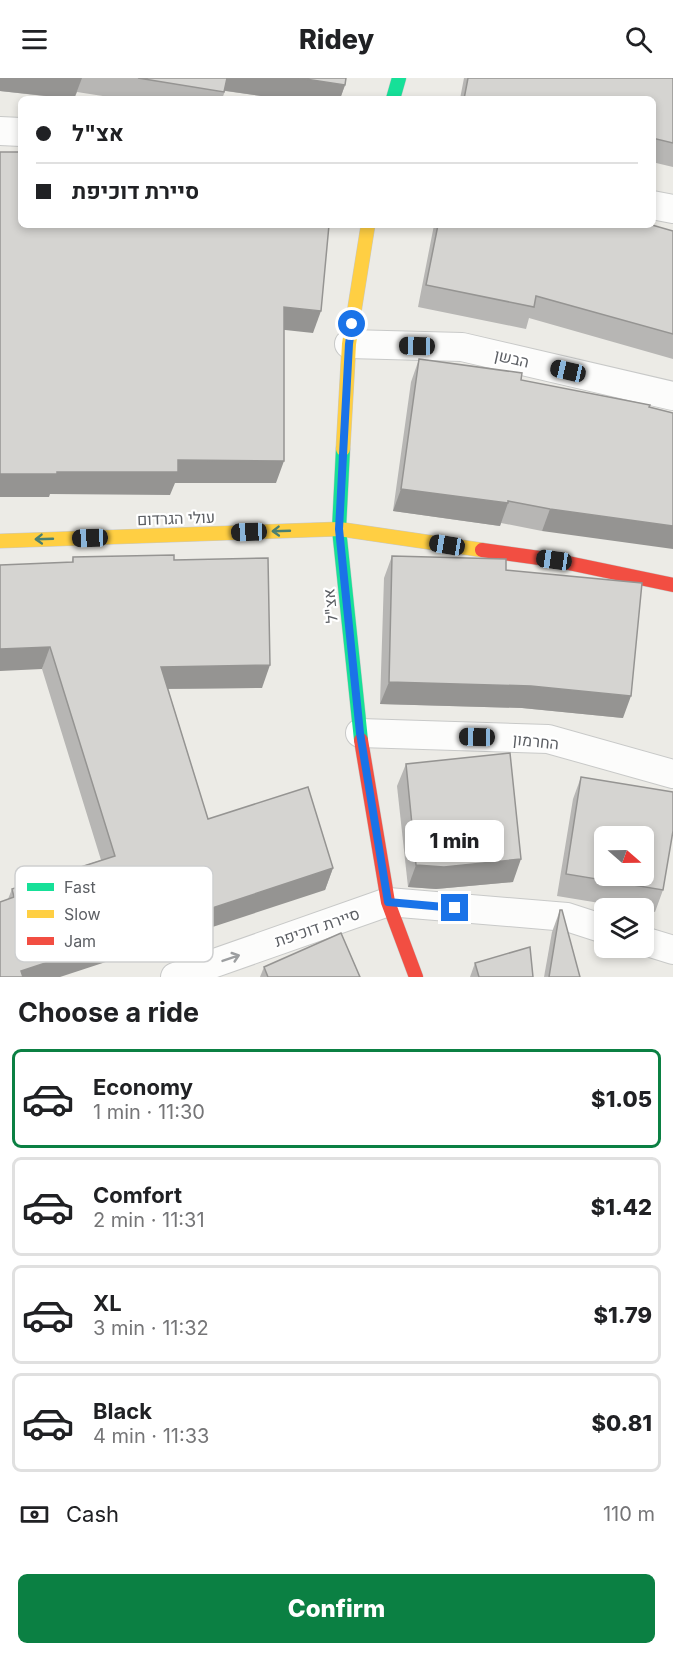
<!DOCTYPE html>
<html lang="en">
<head>
<meta charset="utf-8">
<style>
  body { margin:0; font-family:Inter,Heebo,sans-serif; background:#f2f2f2; color:#202124; height:100vh; display:flex; flex-direction:column; font-size:22px; white-space:nowrap }
  * { box-sizing:border-box; margin:0 }
  p { font-size:20px; color:#757577 }
  .icon { flex:none; width:33px; height:33px; fill:none; stroke:currentColor; stroke-width:2; stroke-linecap:round; stroke-linejoin:round }
  .map { position:relative; height:899px; overflow:hidden }
  .panel { display:flex; flex-direction:column; background:#fff; flex:1 }
  .panel>* { flex:none }
  .guide { position:absolute; left:18px; top:18px; width:638px; height:132px; border-radius:9px; box-shadow:0 3px 9px #0003; display:grid; align-content:center; height:132px; padding:0 18px; background:#fff }
  .needle { width:39px; rotate:110deg }
  .controls { position:absolute; left:594px; top:748px; display:grid; gap:12px }
  .controls a { display:grid; place-items:center; width:60px; height:60px; border-radius:9px; background:#fff; box-shadow:0 3px 9px #0003; font-size:30px }
  .end { position:absolute; width:27px; height:27px; margin:-14px; border:8px solid #1a73e8; background:#fff; box-shadow:0 0 0 3px #fff }
  .from { border-radius:50% }
  .bubble { position:absolute; height:42px; border-radius:9px; background:#fff; box-shadow:0 3px 9px #0003; font-size:20px; font-weight:800; line-height:42px; text-align:center }
  .car { position:absolute; width:18px; height:36px; margin:-18px -9px; border-radius:8px; box-shadow:0 0 4px 2px #0007; background:linear-gradient(#222 24%,#8ab4d8 0 40%,#222 0 76%,#8ab4d8 0 86%,#222 0) }
  .guide b { display:flex; align-items:center; gap:21px; height:57px; font-size:22px }
  .guide b+b { border-top:2px solid #e0e0e0 }
  .guide i { width:15px; height:15px; background:#202124 }
  ul { padding:0; list-style:none }
  li { display:flex; align-items:center; gap:18px; height:99px; margin:0 12px 9px; padding:0 6px; border:3px solid #e0e0e0; border-radius:9px }
  li div { flex:1 }
  li b { display:block; font-size:22px }
  li em { font-style:normal; font-weight:800 }
  li.selected { border-color:#0b8043 }
  li>.icon { width:54px; height:54px; stroke-width:1.5 }
  h2 { padding:0 18px; font-size:27px; line-height:72px }
  .pay { display:flex; align-items:center; gap:15px; height:66px; padding:0 18px; font-size:22px }
  .pay p { margin-inline-start:auto }
  .button { display:flex; gap:12px; margin-top:auto; padding:12px 18px }
  .button a { flex:1; height:69px; border-radius:9px; background:#0b8043; color:#fff; font-size:24px; font-weight:800; line-height:69px; text-align:center }
  header { display:flex; justify-content:space-between; align-items:center; height:78px; padding:0 18px; background:#fff; font-size:27px; font-weight:800 }
  .map>svg:first-child { display:block }
  .lines { fill:none; stroke-linecap:round; stroke-linejoin:round }
  .street-casing { stroke:#c8c9c8; stroke-width:30 }
  .fast-casing { stroke:#c7c8c6; stroke-width:15 }
  .slow-casing { stroke:#c7c8c6; stroke-width:15 }
  .jam-casing { stroke:#c7c8c6; stroke-width:15 }
  .street { stroke:#fcfcfb; stroke-width:28 }
  .fast { stroke:#16e098; stroke-width:14 }
  .slow { stroke:#ffcf43; stroke-width:14 }
  .jam { stroke:#f24e42; stroke-width:14 }
  .wall { fill:#b7b6b4 }
  .shaded-wall { fill:#959492 }
  .building { fill:#d5d4d1; stroke:#959492; stroke-width:1.5; fill-rule:evenodd }
  .oneway { stroke:#4a7f71 }
  .oneway2 { stroke:#9c9ea0 }
  .route { stroke:#1a73e8; stroke-width:8 }
  .labels { text-anchor:middle; dominant-baseline:central; stroke-width:4.5; stroke-linejoin:round; paint-order:stroke }
  .street-label { font-size:16px; fill:#5c5f64; stroke:#fff }
  .key { fill:#fff; stroke:#cecfd0; stroke-width:1.5 }
  .key-label { font-size:16px; fill:#5c5f64 }
</style>
</head>
<body>
<header><svg class="icon" aria-label="menu" viewBox="0 0 24 24"><path d="M4 6h16M4 12h16M4 18h16"/></svg>Ridey<svg class="icon" aria-label="search" viewBox="0 0 24 24"><circle cx="10" cy="10" r="6"/><path d="M15 15l6 6"/></svg></header>
<div class="map">
<svg width="673" height="899" viewBox="0 0 673 899">
  <rect width="100%" height="100%" fill="#ecebe6"/>
  <g class="lines">
    <defs>
      <g id="street">
        <polyline points="0,53 21,54"/>
        <polyline points="652,127 673,131"/>
        <polyline points="349,266 462,269 673,318"/>
        <polyline points="360,655 548,661 673,696"/>
        <polyline points="644,863 673,872"/>
        <polyline points="175,899 388,824 567,839 604,851"/>
      </g>
      <g id="fast">
        <polyline points="393,21 399,0"/>
        <polyline points="343,371 339,451 361,662"/>
      </g>
      <g id="slow">
        <polyline points="343,371 349,266 368,147"/>
        <polyline points="0,463 339,451 482,472"/>
      </g>
      <g id="jam">
        <polyline points="482,472 554,482 673,507"/>
        <polyline points="361,662 388,824 416,899"/>
      </g>
    </defs>
    <use href="#street" class="street-casing"/>
    <use href="#fast" class="fast-casing"/>
    <use href="#slow" class="slow-casing"/>
    <use href="#jam" class="jam-casing"/>
    <use href="#street" class="street"/>
    <use href="#fast" class="fast"/>
    <use href="#slow" class="slow"/>
    <use href="#jam" class="jam"/>
  </g>
  <g class="wall">
    <polygon points="0,0 346,0 345,7 340,21 282,21 225,13 222,21 122,21 77,14 74,21 70,21 0,13"/>
    <polygon points="464,0 673,0 673,89 652,84 652,21 460,21"/>
    <polygon points="434,147 652,147 673,153 673,281 529,240 526,251 418,229"/>
    <polygon points="419,281 521,302 650,327 542,453 501,445 500,448 393,433 411,304"/>
    <polygon points="392,478 506,492 623,640 522,630 380,626 384,500"/>
    <polygon points="73,479 174,482 262,610 168,611 208,741 333,790 325,812 8,821 12,811 101,782 42,591"/>
    <polygon points="406,686 513,804 436,811 408,809 397,708"/>
    <polygon points="581,699 663,812 655,834 644,832 644,831 636,831 557,818 573,721"/>
    <polygon points="560,832 580,899 544,899 552,854"/>
    <polygon points="475,885 533,899 470,899"/>
    <polygon points="264,889 360,899 260,899"/>
  </g>
  <g class="shaded-wall">
    <polygon points="0,0 82,0 74,21 0,13"/>
    <polygon points="225,0 299,0 345,7 340,21 282,21 220,12"/>
    <polygon points="284,229 321,233 313,255 276,251"/>
    <polygon points="178,382 284,383 276,405 175,405 170,417 50,416 49,419 0,419 0,396 57,394"/>
    <polygon points="401,411 508,425 500,448 393,433"/>
    <polygon points="550,431 673,448 673,471 542,453"/>
    <polygon points="50,569 42,591 0,593 0,571"/>
    <polygon points="270,587 262,610 153,611 161,589"/>
    <polygon points="389,604 531,608 631,618 623,640 522,630 380,626"/>
    <polygon points="521,781 513,804 436,811 408,809 416,787"/>
    <polygon points="333,790 325,812 60,899 18,899 21,893"/>
  </g>
  <g class="building">
    <polygon points="138,0 227,0 224,14"/>
    <polygon points="299,0 346,0 345,7"/>
    <polygon points="468,0 673,0 673,65 652,60 652,21 464,21"/>
    <polygon points="0,74 21,74 21,147 329,147 321,233 284,229 284,383 178,382 178,394 57,394 57,396 0,396"/>
    <polygon points="438,147 652,147 673,153 673,256 536,218 534,229 426,207"/>
    <polygon points="419,281 522,295 521,302 650,327 649,329 673,335 673,448 550,431 508,423 508,425 401,411"/>
    <polygon points="174,477 174,482 268,480 270,587 161,589 208,741 308,709 333,790 21,893 23,899 0,899 0,824 14,819 12,811 115,778 50,569 0,571 0,487 73,484 73,479"/>
    <polygon points="392,478 506,481 506,492 642,505 631,618 531,608 389,604"/>
    <polygon points="510,675 521,781 444,789 416,787 406,686"/>
    <path d="M581 699 673 714V753L663 812 566 796ZM604 759H644V798H604Z"/>
    <polygon points="560,832 562,832 580,899 549,899"/>
    <polygon points="341,855 360,899 268,899 264,889"/>
    <polygon points="530,869 533,899 479,899 475,885"/>
  </g>
  <defs><path id="oneway-shaft" d="M-6 0H5M1.5-3L5.5 0L1.5 3" fill="none" stroke-width="1.6" stroke-linecap="round" stroke-linejoin="round" transform="scale(1.5)"/></defs>
  <g class="oneway">
    <use href="#oneway-shaft" transform="translate(281 453) rotate(178)"/>
    <use href="#oneway-shaft" transform="translate(44 461) rotate(178)"/>
  </g>
  <use class="oneway2" href="#oneway-shaft" transform="translate(231 880) rotate(-19)"/>
  <g class="lines">
    <polyline class="route" points="352,246 349,266 339,451 360,655 388,824 455,830"/>
  </g>
  <g class="labels">
    <g class="street-label">
      <text transform="translate(512 280) rotate(13)">הבשן</text>
      <text transform="translate(176 440) rotate(-2)">עולי הגרדום</text>
      <text transform="translate(330 528) rotate(-96)">אצ"ל</text>
      <text transform="translate(536 663) rotate(6)">החרמון</text>
      <text transform="translate(317 849) rotate(-19)">סיירת דוכיפת</text>
    </g>
  </g>
  <rect x="15" y="788" width="198" height="96" rx="9" class="key"/>
  <rect x="27" y="805" width="27" height="8" fill="#16e098"/>
  <rect x="27" y="832" width="27" height="8" fill="#ffcf43"/>
  <rect x="27" y="859" width="27" height="8" fill="#f24e42"/>
  <g class="key-label">
    <text x="64" y="815">Fast</text>
    <text x="64" y="842">Slow</text>
    <text x="64" y="869">Jam</text>
  </g>
</svg>
<div class="controls">
<a><svg class="needle" viewBox="-14 -14 28 28"><path d="M0-13l5 13h-10z" fill="#e53935"/><path d="M0 13l5-13h-10z" fill="#757577"/></svg></a>
<a><svg class="icon" aria-label="layers" viewBox="0 0 24 24"><path d="M12 4l9 5-9 5-9-5zM3 14l9 5 9-5"/></svg></a>
</div>
<i class="end from" style="left:352px;top:246px"></i>
<i class="end" style="left:455px;top:830px"></i>
<div class="bubble" style="left:405px;top:742px;width:99px">1 min</div>
<i class="car" style="left:417px;top:268px;rotate:271deg"></i>
<i class="car" style="left:568px;top:293px;rotate:283deg"></i>
<i class="car" style="left:249px;top:454px;rotate:268deg"></i>
<i class="car" style="left:90px;top:460px;rotate:268deg"></i>
<i class="car" style="left:447px;top:467px;rotate:279deg"></i>
<i class="car" style="left:554px;top:482px;rotate:278deg"></i>
<i class="car" style="left:477px;top:659px;rotate:271deg"></i>
<div class="guide">
<b><i class="from"></i>אצ&quot;ל</b>
<b><i></i>סיירת דוכיפת</b>
</div>
</div>
<section class="panel">
<h2>Choose a ride</h2>
<ul>
<li class="selected"><svg class="icon" aria-label="car" viewBox="0 0 24 24"><path d="M5 17H2v-5l4-1 3-4h7l3 4 3 1v5h-3M9 17h6M6 11h13"/><circle cx="7" cy="17" r="2"/><circle cx="17" cy="17" r="2"/></svg><div><b>Economy</b><p>1 min · 11:30</p></div><em>$1.05</em></li>
<li><svg class="icon" aria-label="car" viewBox="0 0 24 24"><path d="M5 17H2v-5l4-1 3-4h7l3 4 3 1v5h-3M9 17h6M6 11h13"/><circle cx="7" cy="17" r="2"/><circle cx="17" cy="17" r="2"/></svg><div><b>Comfort</b><p>2 min · 11:31</p></div><em>$1.42</em></li>
<li><svg class="icon" aria-label="car" viewBox="0 0 24 24"><path d="M5 17H2v-5l4-1 3-4h7l3 4 3 1v5h-3M9 17h6M6 11h13"/><circle cx="7" cy="17" r="2"/><circle cx="17" cy="17" r="2"/></svg><div><b>XL</b><p>3 min · 11:32</p></div><em>$1.79</em></li>
<li><svg class="icon" aria-label="car" viewBox="0 0 24 24"><path d="M5 17H2v-5l4-1 3-4h7l3 4 3 1v5h-3M9 17h6M6 11h13"/><circle cx="7" cy="17" r="2"/><circle cx="17" cy="17" r="2"/></svg><div><b>Black</b><p>4 min · 11:33</p></div><em>$0.81</em></li>
</ul>
<div class="pay"><svg class="icon" aria-label="cash" viewBox="0 0 24 24"><path d="M3 7h18v10H3z"/><circle cx="12" cy="12" r="2"/></svg>Cash<p>110 m</p></div>
<div class="button"><a>Confirm</a></div>
</section>
</body>
</html>
